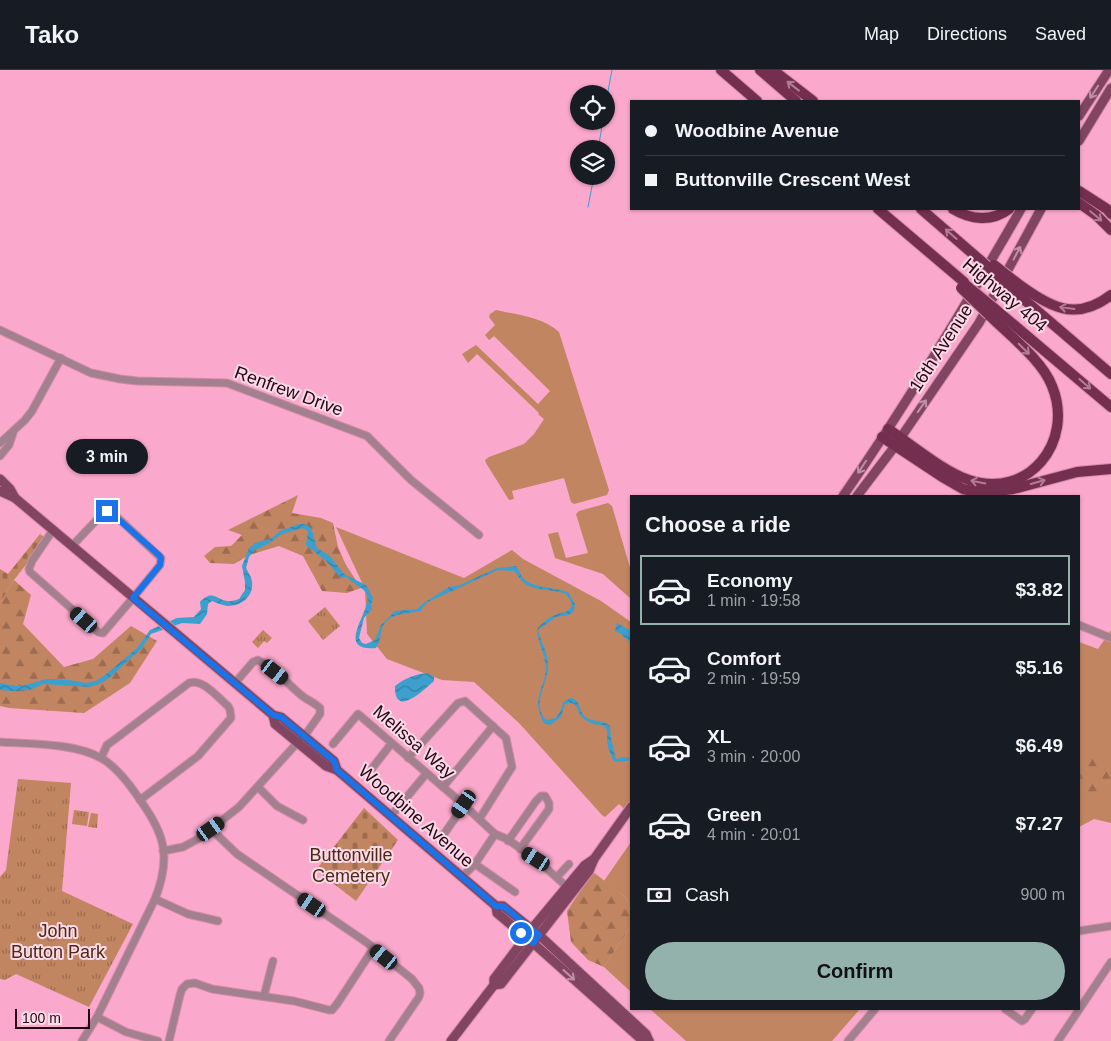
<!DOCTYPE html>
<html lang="en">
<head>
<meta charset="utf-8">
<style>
  body { margin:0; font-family:Arial,sans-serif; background:#20242c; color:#f1f3f6; height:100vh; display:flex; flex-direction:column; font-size:19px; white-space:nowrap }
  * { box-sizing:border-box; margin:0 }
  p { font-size:16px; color:#9ea1a6 }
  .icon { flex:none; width:28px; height:28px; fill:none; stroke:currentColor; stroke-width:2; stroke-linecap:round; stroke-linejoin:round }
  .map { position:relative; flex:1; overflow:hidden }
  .panel { position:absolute; left:630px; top:425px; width:450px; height:515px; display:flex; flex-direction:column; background:#171b24; border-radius:0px; box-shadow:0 1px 4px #0004 }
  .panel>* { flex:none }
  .top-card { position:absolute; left:630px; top:30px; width:450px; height:110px; border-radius:0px; box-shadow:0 1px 4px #0004; display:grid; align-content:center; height:110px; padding:0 15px; background:#171b24 }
  .tools { position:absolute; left:570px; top:15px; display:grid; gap:10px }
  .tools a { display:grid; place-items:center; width:45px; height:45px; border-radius:50%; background:#171b24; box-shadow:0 1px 4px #0004; font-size:25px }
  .scale { position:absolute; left:15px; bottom:12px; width:75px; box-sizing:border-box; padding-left:5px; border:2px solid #240715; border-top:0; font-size:14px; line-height:18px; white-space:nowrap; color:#240715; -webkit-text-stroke:4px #fddae8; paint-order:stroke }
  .end { position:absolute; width:22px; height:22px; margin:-11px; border:6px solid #1a73e8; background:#fff; box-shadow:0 0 0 2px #fff }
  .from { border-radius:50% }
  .bubble { position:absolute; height:35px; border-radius:18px; background:#171b24; box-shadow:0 1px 4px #0004; font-size:16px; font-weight:600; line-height:35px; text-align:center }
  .car { position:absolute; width:15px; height:30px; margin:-15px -8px; border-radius:6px; box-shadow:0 0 4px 1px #0007; background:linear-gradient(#222 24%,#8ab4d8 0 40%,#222 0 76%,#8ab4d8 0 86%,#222 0) }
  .top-card b { display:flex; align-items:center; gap:18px; height:48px; font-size:19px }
  .top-card b+b { border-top:1px solid #363941 }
  .top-card i { width:12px; height:12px; background:#f1f3f6 }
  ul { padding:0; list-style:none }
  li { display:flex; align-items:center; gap:15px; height:70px; margin:0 10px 8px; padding:0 5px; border:2px solid transparent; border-radius:0px }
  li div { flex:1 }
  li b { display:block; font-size:19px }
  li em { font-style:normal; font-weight:600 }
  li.selected { border-color:#93b2ac }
  li>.icon { width:45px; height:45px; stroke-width:1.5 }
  h2 { padding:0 15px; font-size:22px; line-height:60px }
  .pay { display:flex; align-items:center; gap:12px; height:55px; padding:0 15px; font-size:19px }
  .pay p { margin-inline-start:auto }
  .cta { display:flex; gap:10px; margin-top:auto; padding:10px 15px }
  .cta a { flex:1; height:58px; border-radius:30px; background:#93b2ac; color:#111; font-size:20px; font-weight:600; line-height:58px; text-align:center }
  header { display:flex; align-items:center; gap:30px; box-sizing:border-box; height:70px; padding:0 25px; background:#171b24; border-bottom:1px solid #363941 }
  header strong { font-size:24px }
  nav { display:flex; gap:28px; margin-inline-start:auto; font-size:18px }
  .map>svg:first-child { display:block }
  .green { fill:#c18561 }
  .forest { fill:url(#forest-firs) }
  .cemetery { fill:url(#cemetery-stones) }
  .park { fill:url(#park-tufts) }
  .water { fill:url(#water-waves) }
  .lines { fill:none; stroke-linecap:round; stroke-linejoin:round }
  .stream { stroke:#3c9fcd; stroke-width:1 }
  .minor-casing { stroke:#d38baa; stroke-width:9 }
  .major-casing { stroke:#d38baa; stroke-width:11 }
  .highway-casing { stroke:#d38baa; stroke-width:12 }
  .minor { stroke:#a3808e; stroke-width:7 }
  .major { stroke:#814561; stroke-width:9 }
  .highway { stroke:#742f50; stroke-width:10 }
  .highway-bridge-casing { stroke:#d38baa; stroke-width:12; stroke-linecap:butt }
  .highway-bridge { stroke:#742f50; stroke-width:10 }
  .oneway { stroke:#b27c94 }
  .oneway2 { stroke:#bf90a4 }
  .route { stroke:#1a73e8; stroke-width:6 }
  .labels { text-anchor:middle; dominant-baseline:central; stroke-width:4; stroke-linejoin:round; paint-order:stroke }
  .street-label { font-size:18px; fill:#240715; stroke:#fddae8 }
  .park-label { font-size:18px; fill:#4a2a15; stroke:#fddae8 }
</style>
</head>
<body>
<header>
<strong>Tako</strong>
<nav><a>Map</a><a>Directions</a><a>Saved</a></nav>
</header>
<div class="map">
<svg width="1111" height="971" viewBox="0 0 1111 971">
  <defs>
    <pattern id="forest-firs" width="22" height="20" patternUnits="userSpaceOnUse" patternTransform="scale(1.25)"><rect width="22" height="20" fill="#c18561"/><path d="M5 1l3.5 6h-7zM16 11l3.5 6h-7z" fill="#9d6b4f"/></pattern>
    <pattern id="cemetery-stones" width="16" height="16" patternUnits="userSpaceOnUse" patternTransform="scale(1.25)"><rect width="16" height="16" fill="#c18561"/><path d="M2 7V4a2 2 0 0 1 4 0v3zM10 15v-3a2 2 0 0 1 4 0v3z" fill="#9d6b4f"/></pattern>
    <pattern id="park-tufts" width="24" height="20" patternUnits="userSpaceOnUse" patternTransform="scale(1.25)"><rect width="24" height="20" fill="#c18561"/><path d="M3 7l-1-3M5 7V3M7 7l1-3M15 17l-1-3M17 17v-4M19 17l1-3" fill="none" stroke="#9d6b4f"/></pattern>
    <pattern id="water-waves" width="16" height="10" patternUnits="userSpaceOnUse" patternTransform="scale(1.25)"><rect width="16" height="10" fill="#3c9fcd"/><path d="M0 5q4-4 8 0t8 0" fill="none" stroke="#3280a5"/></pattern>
  </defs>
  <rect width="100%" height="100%" fill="#faa8cb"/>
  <g class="green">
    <path d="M496 240C517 245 543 247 559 262L609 420 607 425 574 434 571 432 564 408 512 421 514 429 509 430 486 393 485 390 489 387 524 374 534 364 544 349 538 344 539 343 477 284 468 293 462 284 476 275 538 334 550 321 494 266 489 270 485 265 495 255 489 247 490 244Z"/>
    <polygon points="608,433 612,436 631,501 631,529 603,504 555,488 548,464 558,462 566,488 588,483 576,444 579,441"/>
    <polygon points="336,457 464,508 512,480 523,489 601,531 631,552 631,745 619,734 605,747 602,745 519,653 474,612 442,610 387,589 367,564 365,519"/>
    <polygon points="1111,560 1111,753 1094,749 1079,757 1079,572 1098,579"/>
    <polygon points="631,772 631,845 627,828 604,811"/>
    <polygon points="631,856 631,922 604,897"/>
    <polygon points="650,939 860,939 832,971 686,971"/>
  </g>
  <g class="forest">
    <polygon points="298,425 292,443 321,448 333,453 338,477 346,495 361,518 347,523 322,521 303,486 279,476 249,485 234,494 210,493 204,486 215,477 231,476 242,465 228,460"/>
    <polygon points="14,510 31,525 23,554 64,597 93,589 131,556 157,571 130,613 84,643 9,638 0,636 0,533"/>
    <polygon points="1088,686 1099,688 1111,697 1111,723 1086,724 1079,730 1079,697"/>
    <polygon points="593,802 627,828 631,845 631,856 604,897 588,890 571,872 567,841"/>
  </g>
  <g class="cemetery">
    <polygon points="40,464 46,469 14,510 0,533 0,499 8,504"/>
    <polygon points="364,738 398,770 356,831 316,800"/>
  </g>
  <g class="park">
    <polygon points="325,537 340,556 323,570 308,551"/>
    <polygon points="263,560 272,568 267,573 264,571 258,578 252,572"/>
    <polygon points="18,709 71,713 62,821 133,854 89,937 16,904 5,910 0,909 0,807 6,800"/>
    <polygon points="74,740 89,742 87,756 72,754"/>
    <polygon points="91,743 98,744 97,758 88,757"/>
  </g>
  <g class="water">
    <path d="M299 454H304L311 457 317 478 330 486 344 504 366 515 373 528 371 535 372 539 364 548 359 568 362 573 366 574 375 570 381 555 395 541 417 539 425 532 449 517 460 515 497 498 516 496C519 499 520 504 522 507 533 519 554 517 568 522L575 534 574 541 569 545 556 547 538 560C541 573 549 584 548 598 547 615 531 634 546 650L556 648 562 638 563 632 571 628C581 629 578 643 587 648 594 652 604 650 610 656L611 669 616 689 625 687 631 688V690L617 692 613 690C611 685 607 676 607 670 607 663 609 661 603 655 593 655 585 652 579 643 578 641 578 638 576 636 573 632 569 633 565 634L561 647 550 655 544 653C530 628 545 620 546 597L545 591 543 590 545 588C542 581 537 567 537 559 541 554 547 549 553 546 561 541 570 545 572 533L566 524C554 519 533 521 524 513 520 510 518 505 514 501L498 500 428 532 423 537 421 541C408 544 387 542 382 559 380 566 380 572 376 578 333 582 372 541 367 525 364 517 352 514 347 507L341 508 326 491 306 475 308 461 303 458 282 464 268 474 255 480 249 487 246 498C248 502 252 508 252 512 254 527 240 537 227 536 222 535 217 533 212 531L208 534 207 544 200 554 182 553 151 564 142 578 108 609 97 615 89 617 43 614 30 620 10 621 0 620V613L17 616 25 615 46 609 69 610 86 613 96 611 105 605 137 578 150 560 177 548 194 547 201 539 200 532C212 519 216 529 227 531 231 532 235 530 239 529L245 520V512L242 496 249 478 255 473 272 468 280 461Z"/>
    <path d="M617 553 631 561V572C624 569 622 563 615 561Z"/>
    <path d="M428 603 434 607V611C424 620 394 649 395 616 405 608 415 604 428 603Z"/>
  </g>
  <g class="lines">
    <g class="stream">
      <polyline points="606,32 612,0"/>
      <polyline points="598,79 603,51"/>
      <polyline points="588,137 594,106"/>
    </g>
    <defs>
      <g id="minor">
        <polyline points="0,260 91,303 120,309 137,311 227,313 367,366 411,410 479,465"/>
        <polyline points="0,373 25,350 32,341 61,288"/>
        <polyline points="0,386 9,375 13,363"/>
        <path d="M53 460 32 491 29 499 30 502 98 562 103 563 133 528 160 495 161 488 117 447C114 445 111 441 107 441 103 442 78 470 72 476"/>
        <polyline points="1079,555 1111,568"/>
        <path d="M0 672C31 674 74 673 101 688 115 696 127 711 136 724 163 762 173 783 155 829L97 947 82 971"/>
        <polyline points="333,674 358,644 464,735 495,764 507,769 536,789 567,817"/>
        <path d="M101 688 107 675 114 670 189 613C203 608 218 628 228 636L230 640 231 648 198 686 140 730"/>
        <polyline points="408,688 458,633 465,631 506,668 512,697 480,748"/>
        <polyline points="370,701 391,674"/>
        <polyline points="258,717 277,736 303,750"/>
        <polyline points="443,717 493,656"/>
        <polyline points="391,746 426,704"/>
        <polyline points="211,759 237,784 366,872 412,909 419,918 420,923 419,927 389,971"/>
        <polyline points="442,767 464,735"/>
        <polyline points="508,771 536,731 541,726 545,726 549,733 549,739 520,779"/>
        <path d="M163 781 183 777 198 769 239 737 308 661 320 644V638C315 633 307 630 301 625 287 613 275 599 258 590L253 592 235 613"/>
        <polyline points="475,794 515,822"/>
        <polyline points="462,807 475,794 495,764"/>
        <polyline points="557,807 569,794"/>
        <polyline points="155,829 188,844 218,851"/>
        <polyline points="1079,861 1111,856"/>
        <polyline points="264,926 273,891"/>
        <polyline points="1005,939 1022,951 1025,949 1032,939"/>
        <polyline points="97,947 126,962 158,971"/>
        <polyline points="169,971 180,925 182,919 187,914 195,913 212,919 294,931 329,940 332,940 337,934 373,879"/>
        <polyline points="848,971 875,939"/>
        <polyline points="1058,971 1111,892"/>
      </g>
      <g id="major">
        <polyline points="1079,46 1109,0"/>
        <polyline points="1079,71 1111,18"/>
        <polyline points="0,409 10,419 15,428"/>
        <polyline points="0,421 15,428 273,645 281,647 334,691 337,700"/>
        <path d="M843 426C907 334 965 236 1021 139"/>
        <polyline points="857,426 895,376 979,253 1041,139"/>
        <polyline points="273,645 275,654 326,696 337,700 496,836 497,843 533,873 641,969 649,971"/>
        <polyline points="496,836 503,836 539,865 646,964 649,971"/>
        <polyline points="494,915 501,914 589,801 594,789 631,737"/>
        <polyline points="451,971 494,915 494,909 535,855 585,795 594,789"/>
      </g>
      <g id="highway">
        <polyline points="721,0 757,31"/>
        <polyline points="760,0 796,31"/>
        <polyline points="773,0 813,31"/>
        <polyline points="1079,121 1107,139 1111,144"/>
        <polyline points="1079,133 1096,145 1111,160"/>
        <polyline points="878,139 964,212"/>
        <polyline points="921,139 980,190"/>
        <path d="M953 139C971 150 992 152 1009 139"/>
        <path d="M1017 213C1049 236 1075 253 1111 225"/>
        <polyline points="1013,220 1111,304"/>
        <polyline points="994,238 1111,337"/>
        <path d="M888 359C911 374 944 402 969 410 1028 430 1075 372 1052 316 1042 290 1009 265 989 245"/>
        <polyline points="882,367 944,408 963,419 982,423 1013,419 1077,402 1111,399"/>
      </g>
    </defs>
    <use href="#minor" class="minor-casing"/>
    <use href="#major" class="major-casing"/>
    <use href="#highway" class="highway-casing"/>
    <use href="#minor" class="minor"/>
    <use href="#major" class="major"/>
    <use href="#highway" class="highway"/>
    <defs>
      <g id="highway-bridge">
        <polyline points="980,190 1013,220"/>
        <polyline points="994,195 1017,213"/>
        <polyline points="966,215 994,238"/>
        <polyline points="961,218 989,245"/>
      </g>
    </defs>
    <use href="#highway-bridge" class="highway-bridge-casing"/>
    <use href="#highway-bridge" class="highway-bridge"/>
  </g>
  <defs><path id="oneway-shaft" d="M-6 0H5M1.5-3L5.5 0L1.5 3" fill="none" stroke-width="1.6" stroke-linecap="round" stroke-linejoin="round" transform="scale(1.25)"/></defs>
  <g class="oneway">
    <use href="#oneway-shaft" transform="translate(793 16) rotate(-142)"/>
    <use href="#oneway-shaft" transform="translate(1096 146) rotate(40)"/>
    <use href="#oneway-shaft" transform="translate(951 164) rotate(-139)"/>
    <use href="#oneway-shaft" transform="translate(1067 238) rotate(-172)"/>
    <use href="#oneway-shaft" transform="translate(1024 279) rotate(45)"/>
    <use href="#oneway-shaft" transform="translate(1085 314) rotate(41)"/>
    <use href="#oneway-shaft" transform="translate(978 412) rotate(-169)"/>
    <use href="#oneway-shaft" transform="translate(1038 412) rotate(-16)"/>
  </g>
  <g class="oneway2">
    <use href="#oneway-shaft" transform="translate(1094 22) rotate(123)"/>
    <use href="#oneway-shaft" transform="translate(1017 183) rotate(-62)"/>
    <use href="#oneway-shaft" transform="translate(922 336) rotate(-55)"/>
    <use href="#oneway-shaft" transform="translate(862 397) rotate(123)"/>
    <use href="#oneway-shaft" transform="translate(569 905) rotate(42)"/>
  </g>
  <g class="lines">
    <polyline class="route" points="107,441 111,442 117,448 160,486 161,488 160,495 133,528 273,645 281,647 334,691 337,700 496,836 503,836 539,865 533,873 521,863"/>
  </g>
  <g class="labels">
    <g class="street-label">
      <text transform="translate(1005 225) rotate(40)">Highway 404</text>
      <text transform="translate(941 278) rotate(-57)">16th Avenue</text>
      <text transform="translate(289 321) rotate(20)">Renfrew Drive</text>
      <text transform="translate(414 672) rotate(41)">Melissa Way</text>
      <text transform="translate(416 746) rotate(41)">Woodbine Avenue</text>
    </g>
    <g class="park-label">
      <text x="351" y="785">Buttonville<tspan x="351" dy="21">Cemetery</tspan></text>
      <text x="58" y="861">John<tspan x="58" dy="21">Button Park</tspan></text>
    </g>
  </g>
</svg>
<div class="tools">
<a><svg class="icon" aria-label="locate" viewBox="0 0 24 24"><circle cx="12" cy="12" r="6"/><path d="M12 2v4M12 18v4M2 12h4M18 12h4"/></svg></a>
<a><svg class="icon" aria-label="layers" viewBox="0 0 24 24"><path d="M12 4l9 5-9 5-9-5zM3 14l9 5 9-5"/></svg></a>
</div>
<div class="scale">100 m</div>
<i class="end from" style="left:521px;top:863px"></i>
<i class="end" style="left:107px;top:441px"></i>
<div class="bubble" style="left:66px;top:369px;width:82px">3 min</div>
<i class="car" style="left:84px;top:550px;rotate:311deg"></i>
<i class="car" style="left:275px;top:602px;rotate:128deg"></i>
<i class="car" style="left:464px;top:734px;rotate:215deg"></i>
<i class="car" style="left:211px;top:759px;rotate:55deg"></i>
<i class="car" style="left:536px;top:789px;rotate:302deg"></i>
<i class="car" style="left:312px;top:835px;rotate:304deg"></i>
<i class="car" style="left:384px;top:887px;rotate:309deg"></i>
<div class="top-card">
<b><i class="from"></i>Woodbine Avenue</b>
<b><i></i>Buttonville Crescent West</b>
</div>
<section class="panel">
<h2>Choose a ride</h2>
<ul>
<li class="selected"><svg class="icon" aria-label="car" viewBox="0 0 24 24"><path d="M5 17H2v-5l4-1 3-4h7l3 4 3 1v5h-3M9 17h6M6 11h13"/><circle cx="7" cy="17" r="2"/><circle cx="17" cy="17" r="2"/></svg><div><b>Economy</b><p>1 min · 19:58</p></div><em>$3.82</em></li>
<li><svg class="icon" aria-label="car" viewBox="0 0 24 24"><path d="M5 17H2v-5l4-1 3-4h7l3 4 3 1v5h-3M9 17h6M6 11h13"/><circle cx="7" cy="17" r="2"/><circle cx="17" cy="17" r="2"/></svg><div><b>Comfort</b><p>2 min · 19:59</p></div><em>$5.16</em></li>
<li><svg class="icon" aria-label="car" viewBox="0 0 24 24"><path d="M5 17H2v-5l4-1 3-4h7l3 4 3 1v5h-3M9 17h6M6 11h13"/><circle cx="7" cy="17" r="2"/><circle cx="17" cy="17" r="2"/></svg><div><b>XL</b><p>3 min · 20:00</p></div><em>$6.49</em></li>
<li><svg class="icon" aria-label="car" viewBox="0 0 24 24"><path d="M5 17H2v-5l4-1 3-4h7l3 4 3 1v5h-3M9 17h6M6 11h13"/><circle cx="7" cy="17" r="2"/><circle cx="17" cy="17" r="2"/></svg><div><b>Green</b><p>4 min · 20:01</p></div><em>$7.27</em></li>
</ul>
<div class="pay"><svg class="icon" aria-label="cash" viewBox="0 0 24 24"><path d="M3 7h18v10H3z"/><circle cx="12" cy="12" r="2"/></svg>Cash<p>900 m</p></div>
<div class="cta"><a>Confirm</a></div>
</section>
</div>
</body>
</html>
